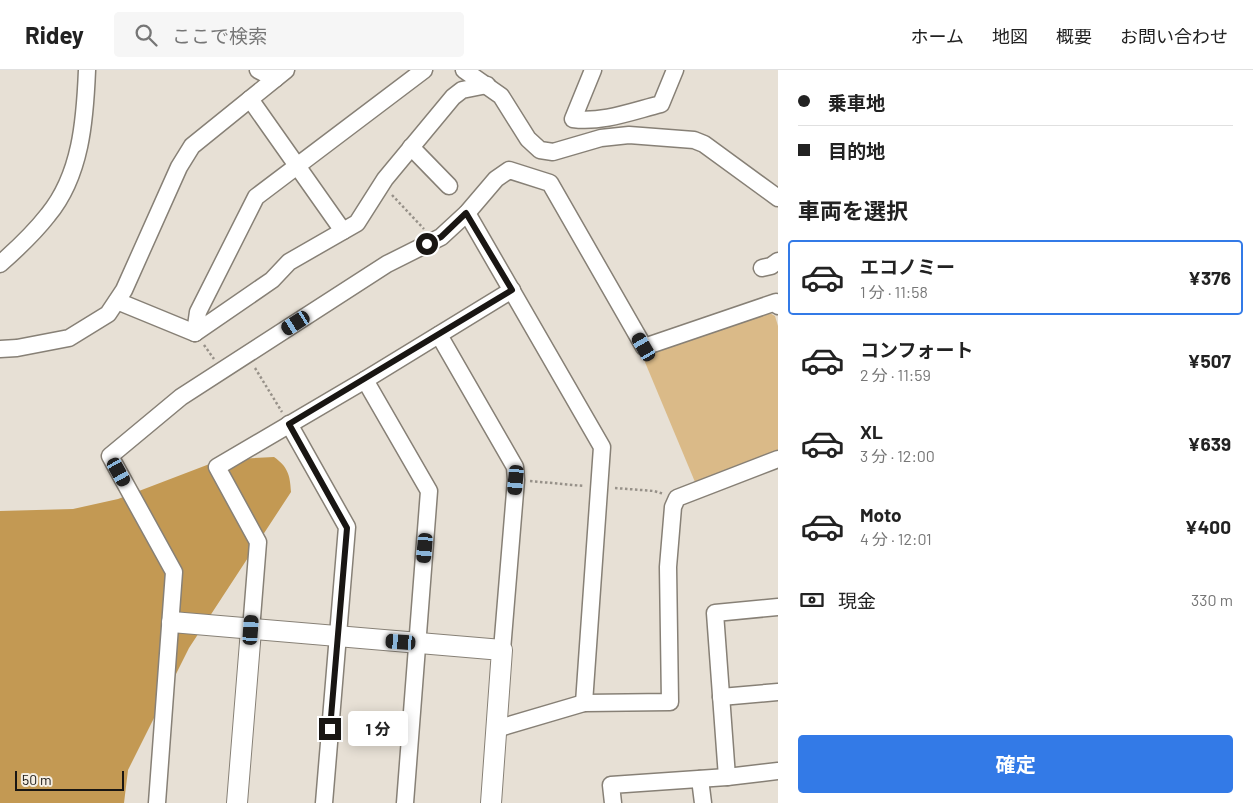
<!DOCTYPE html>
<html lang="ja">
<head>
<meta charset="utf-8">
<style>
  body { margin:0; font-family:Barlow,"Noto Sans JP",sans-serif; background:#f6f6f6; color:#222; height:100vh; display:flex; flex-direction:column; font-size:19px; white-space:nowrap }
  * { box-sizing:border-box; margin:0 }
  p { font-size:16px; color:#767676 }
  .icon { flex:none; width:28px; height:28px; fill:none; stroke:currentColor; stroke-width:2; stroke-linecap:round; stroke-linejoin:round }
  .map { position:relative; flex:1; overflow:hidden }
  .side { display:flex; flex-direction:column; background:#fff; width:475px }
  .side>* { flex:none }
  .hud { display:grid; align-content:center; height:110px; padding:0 20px; background:#fff }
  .scale { position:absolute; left:15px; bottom:12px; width:109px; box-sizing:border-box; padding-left:5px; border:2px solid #191613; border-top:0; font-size:14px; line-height:18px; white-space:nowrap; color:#191613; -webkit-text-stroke:4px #f5eee2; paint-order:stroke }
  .end { position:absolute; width:22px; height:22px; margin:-11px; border:6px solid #191613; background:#fff; box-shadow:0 0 0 2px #fff }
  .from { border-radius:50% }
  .bubble { position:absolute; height:35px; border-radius:5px; background:#fff; box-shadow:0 2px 12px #0003; font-size:16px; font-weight:700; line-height:35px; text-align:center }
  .car { position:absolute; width:15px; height:30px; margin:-15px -8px; border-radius:6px; box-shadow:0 0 4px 1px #0007; background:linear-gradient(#222 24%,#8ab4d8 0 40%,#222 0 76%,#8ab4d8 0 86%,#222 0) }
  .hud b { display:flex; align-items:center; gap:18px; height:48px; font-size:19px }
  .hud b+b { border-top:1px solid #e0e0e0 }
  .hud i { width:12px; height:12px; background:#222 }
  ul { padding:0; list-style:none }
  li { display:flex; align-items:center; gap:15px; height:75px; margin:0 10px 8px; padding:0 10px; border:2px solid transparent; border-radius:5px }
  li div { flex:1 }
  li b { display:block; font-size:19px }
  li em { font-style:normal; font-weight:700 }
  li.active { border-color:#337ae7 }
  li>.icon { width:45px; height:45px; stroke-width:1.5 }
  h2 { padding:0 20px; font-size:22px; line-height:60px }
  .pay { display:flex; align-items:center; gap:12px; height:55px; padding:0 20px; font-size:19px }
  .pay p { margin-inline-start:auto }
  .action { display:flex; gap:10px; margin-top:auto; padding:10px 20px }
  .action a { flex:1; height:58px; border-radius:5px; background:#337ae7; color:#fff; font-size:20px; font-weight:700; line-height:58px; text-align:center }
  header { display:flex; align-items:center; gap:30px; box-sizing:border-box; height:70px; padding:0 25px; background:#fff; border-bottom:1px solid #e0e0e0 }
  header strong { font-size:24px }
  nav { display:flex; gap:28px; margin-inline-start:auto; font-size:18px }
  .search { width:350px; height:45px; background:#f6f6f6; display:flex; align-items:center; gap:12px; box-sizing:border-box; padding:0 18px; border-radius:5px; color:#767676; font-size:19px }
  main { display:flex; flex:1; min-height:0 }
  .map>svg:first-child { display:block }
  .green { fill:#daba88 }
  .forest { fill:#c39953 }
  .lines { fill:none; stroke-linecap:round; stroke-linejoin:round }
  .minor-casing { stroke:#878076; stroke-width:19 }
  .tertiary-casing { stroke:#878076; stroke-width:22 }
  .path { stroke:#979189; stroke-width:2.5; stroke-dasharray:2.5 2.5; stroke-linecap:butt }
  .minor { stroke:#fff; stroke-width:16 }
  .tertiary { stroke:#fff; stroke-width:20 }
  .route { stroke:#191613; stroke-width:6 }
</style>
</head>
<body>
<header>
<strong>Ridey</strong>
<div class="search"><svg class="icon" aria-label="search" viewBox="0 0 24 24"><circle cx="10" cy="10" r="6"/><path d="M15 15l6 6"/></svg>ここで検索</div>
<nav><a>ホーム</a><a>地図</a><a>概要</a><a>お問い合わせ</a></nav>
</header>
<main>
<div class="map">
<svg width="778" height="733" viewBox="0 0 778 733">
  <rect width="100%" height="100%" fill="#e7e0d5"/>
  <polygon class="green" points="768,242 775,246 778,256 778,383 695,412 642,285"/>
  <path class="forest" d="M274 387C288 397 290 405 291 422L189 578 128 700 124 733H0V441L73 439 118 429 220 390Z"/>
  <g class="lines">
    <defs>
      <g id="minor">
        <polyline points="258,0 275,9"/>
        <polyline points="464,0 501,26 528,69 540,80 553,82 601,68 629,65 694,70 704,74 778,128"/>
        <path d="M593 0 573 49C602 53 633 41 661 34L675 0"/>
        <polyline points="250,29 343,161"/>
        <polyline points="411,77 449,116"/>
        <polyline points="467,143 602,377 584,633"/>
        <path d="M0 194C17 179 34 163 48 145 81 105 85 50 87 0"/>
        <polyline points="762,198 771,196 778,191"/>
        <polyline points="117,231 195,263 272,210 289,192 357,153 385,109 453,27 462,20 487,15"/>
        <polyline points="195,263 198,242 256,127 424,0"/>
        <polyline points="439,265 515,397 516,410 502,580"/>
        <polyline points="0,279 17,278 69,268 108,244 124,220 179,97 192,76 286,0"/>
        <polyline points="365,310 429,421 405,733"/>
        <polyline points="289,354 347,457 324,733"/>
        <polyline points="251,560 258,472 217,397 365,310 512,220"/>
        <polyline points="721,627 778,622"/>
        <polyline points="496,659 584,633 670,632 668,497 673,437 677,428 778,389"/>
        <polyline points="727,707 715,543 778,537"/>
        <polyline points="700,709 703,733"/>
        <polyline points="157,733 174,502 110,386 181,327 387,194 441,167 467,143 496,109 509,100 550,113 644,277 776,232 778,236"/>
        <polyline points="613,733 611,715 727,707 778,701"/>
      </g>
      <g id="tertiary">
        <polyline points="172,552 502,580 491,733"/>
        <polyline points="237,733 251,560"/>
      </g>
    </defs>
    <use href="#minor" class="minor-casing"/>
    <use href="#tertiary" class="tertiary-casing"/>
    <g class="path">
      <polyline points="392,125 424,159"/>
      <polyline points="204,275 214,289"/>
      <polyline points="255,298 282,342"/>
      <polyline points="530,411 584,416"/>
      <polyline points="615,418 654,421 664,424"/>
    </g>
    <use href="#minor" class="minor"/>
    <use href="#tertiary" class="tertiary"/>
  </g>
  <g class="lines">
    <polyline class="route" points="330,659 347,458 289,354 512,220 466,143 441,167 427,174"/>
  </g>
</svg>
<div class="scale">50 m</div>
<i class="end from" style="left:427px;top:174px"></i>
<i class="end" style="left:330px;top:659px"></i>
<div class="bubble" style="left:348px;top:641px;width:60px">1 分</div>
<i class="car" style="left:296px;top:253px;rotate:237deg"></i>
<i class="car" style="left:644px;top:277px;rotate:330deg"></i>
<i class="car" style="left:119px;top:402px;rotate:151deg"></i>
<i class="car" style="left:516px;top:410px;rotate:185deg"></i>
<i class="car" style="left:425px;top:478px;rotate:185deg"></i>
<i class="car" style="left:251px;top:560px;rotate:4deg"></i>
<i class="car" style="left:401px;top:572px;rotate:274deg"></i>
</div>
<section class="side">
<div class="hud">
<b><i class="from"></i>乗車地</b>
<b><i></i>目的地</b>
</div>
<h2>車両を選択</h2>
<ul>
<li class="active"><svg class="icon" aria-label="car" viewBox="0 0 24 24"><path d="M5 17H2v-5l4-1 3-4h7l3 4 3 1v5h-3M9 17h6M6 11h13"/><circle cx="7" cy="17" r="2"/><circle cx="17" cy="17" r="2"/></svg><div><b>エコノミー</b><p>1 分 · 11:58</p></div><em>¥376</em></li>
<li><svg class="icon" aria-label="car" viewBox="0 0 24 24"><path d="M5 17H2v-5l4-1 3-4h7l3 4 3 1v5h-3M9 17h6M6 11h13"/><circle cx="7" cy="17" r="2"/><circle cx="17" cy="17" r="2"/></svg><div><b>コンフォート</b><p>2 分 · 11:59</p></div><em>¥507</em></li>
<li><svg class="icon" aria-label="car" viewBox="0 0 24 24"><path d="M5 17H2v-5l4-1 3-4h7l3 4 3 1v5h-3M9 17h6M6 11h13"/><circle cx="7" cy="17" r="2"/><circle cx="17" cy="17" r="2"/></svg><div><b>XL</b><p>3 分 · 12:00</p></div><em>¥639</em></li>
<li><svg class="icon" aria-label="car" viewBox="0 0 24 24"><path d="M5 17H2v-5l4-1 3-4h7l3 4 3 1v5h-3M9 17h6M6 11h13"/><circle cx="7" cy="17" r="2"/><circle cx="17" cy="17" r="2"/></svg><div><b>Moto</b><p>4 分 · 12:01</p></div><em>¥400</em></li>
</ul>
<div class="pay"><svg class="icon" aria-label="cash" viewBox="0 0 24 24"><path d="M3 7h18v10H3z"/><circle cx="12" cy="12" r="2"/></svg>現金<p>330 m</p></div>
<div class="action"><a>確定</a></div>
</section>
</main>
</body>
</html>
